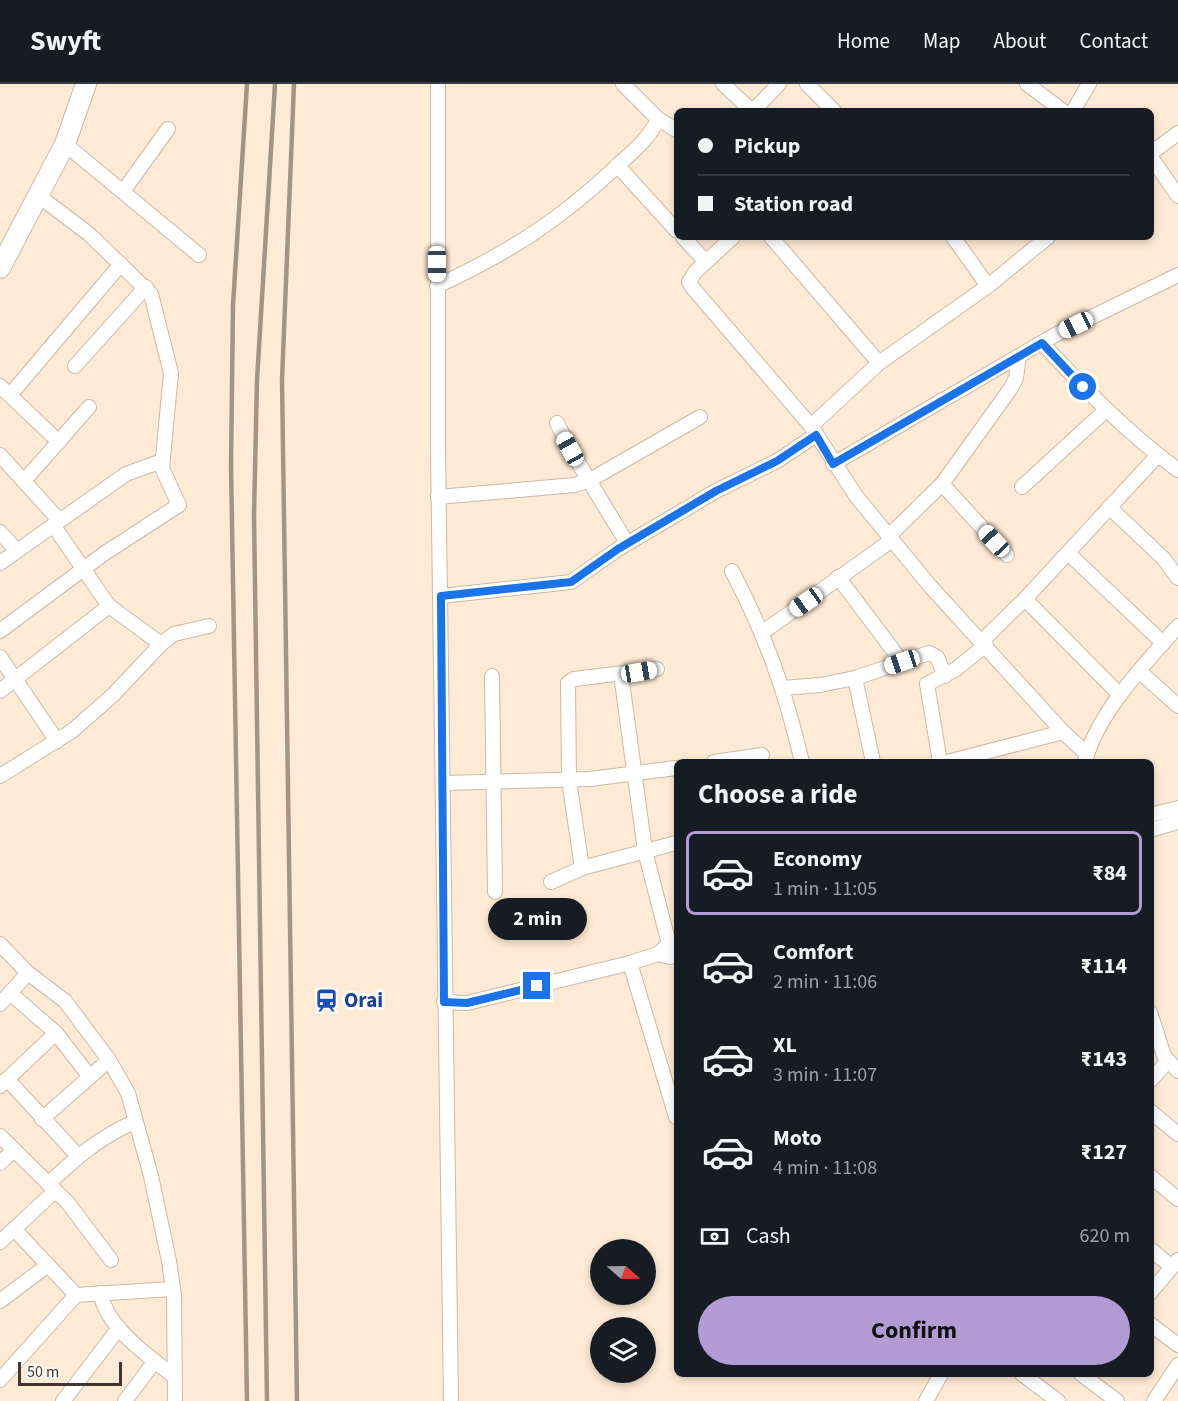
<!DOCTYPE html>
<html lang="en">
<head>
<meta charset="utf-8">
<style>
  body { margin:0; font-family:"Source Sans 3",sans-serif; background:#242831; color:#f1f3f6; height:100vh; display:flex; flex-direction:column; font-size:22px; white-space:nowrap }
  * { box-sizing:border-box; margin:0 }
  p { font-size:20px; color:#9ea1a6 }
  .icon { flex:none; width:33px; height:33px; fill:none; stroke:currentColor; stroke-width:2; stroke-linecap:round; stroke-linejoin:round }
  .map { position:relative; flex:1; overflow:hidden }
  .sheet { position:absolute; left:674px; top:675px; width:480px; height:618px; display:flex; flex-direction:column; background:#171b24; border-radius:9px; box-shadow:0 3px 9px #0003 }
  .sheet>* { flex:none }
  .guide { position:absolute; left:674px; top:24px; width:480px; height:132px; border-radius:9px; box-shadow:0 3px 9px #0003; display:grid; align-content:center; height:132px; padding:0 24px; background:#171b24 }
  .needle { width:39px; rotate:110deg }
  .buttons { position:absolute; left:590px; top:1155px; display:grid; gap:12px }
  .buttons a { display:grid; place-items:center; width:66px; height:66px; border-radius:50%; background:#171b24; box-shadow:0 3px 9px #0003; font-size:30px }
  .scale { position:absolute; left:18px; bottom:15px; width:104px; box-sizing:border-box; padding-left:6px; border:3px solid #403830; border-top:0; font-size:16px; line-height:21px; white-space:nowrap; color:#403830; -webkit-text-stroke:4px #fefaf6; paint-order:stroke }
  .end { position:absolute; width:27px; height:27px; margin:-14px; border:8px solid #1a73e8; background:#fff; box-shadow:0 0 0 3px #fff }
  .from { border-radius:50% }
  .bubble { position:absolute; height:42px; border-radius:21px; background:#171b24; box-shadow:0 3px 9px #0003; font-size:20px; font-weight:700; line-height:42px; text-align:center }
  .car { position:absolute; width:18px; height:36px; margin:-18px -9px; border-radius:8px; box-shadow:0 0 4px 2px #0007; background:linear-gradient(#fff 24%,#345 0 40%,#fff 0 76%,#345 0 86%,#fff 0) }
  .guide b { display:flex; align-items:center; gap:21px; height:57px; font-size:22px }
  .guide b+b { border-top:2px solid #363941 }
  .guide i { width:15px; height:15px; background:#f1f3f6 }
  ul { padding:0; list-style:none }
  li { display:flex; align-items:center; gap:18px; height:84px; margin:0 12px 9px; padding:0 12px; border:3px solid transparent; border-radius:9px }
  li div { flex:1 }
  li b { display:block; font-size:22px }
  li em { font-style:normal; font-weight:700 }
  li.selected { border-color:#b29cd3 }
  li>.icon { width:54px; height:54px; stroke-width:1.5 }
  h2 { padding:0 24px; font-size:27px; line-height:72px }
  .pay { display:flex; align-items:center; gap:15px; height:66px; padding:0 24px; font-size:22px }
  .pay p { margin-inline-start:auto }
  .button { display:flex; gap:12px; margin-top:auto; padding:12px 24px }
  .button a { flex:1; height:69px; border-radius:36px; background:#b29cd3; color:#111; font-size:24px; font-weight:700; line-height:69px; text-align:center }
  header { display:flex; align-items:center; gap:36px; box-sizing:border-box; height:84px; padding:0 30px; background:#171b24; border-bottom:2px solid #363941 }
  header strong { font-size:28px }
  nav { display:flex; gap:33px; margin-inline-start:auto; font-size:21px }
  .map>svg:first-child { display:block }
  .lines { fill:none; stroke-linecap:round; stroke-linejoin:round }
  .street-casing { stroke:#ccb9a5; stroke-width:16 }
  .secondary-casing { stroke:#ccb9a5; stroke-width:22 }
  .street { stroke:#fff; stroke-width:14 }
  .secondary { stroke:#fff; stroke-width:20 }
  .rail { stroke:#a39586; stroke-width:4.5 }
  .route { stroke:#1a73e8; stroke-width:8 }
  .labels { text-anchor:middle; dominant-baseline:central; stroke-width:6; stroke-linejoin:round; paint-order:stroke }
  .transit-label { font-size:21px; font-weight:bold; fill:#164399; stroke:#fefaf6; text-anchor:start }
</style>
</head>
<body>
<header>
<strong>Swyft</strong>
<nav><a>Home</a><a>Map</a><a>About</a><a>Contact</a></nav>
</header>
<div class="map">
<svg width="1178" height="1317" viewBox="0 0 1178 1317">
  <rect width="100%" height="100%" fill="#feead5"/>
  <g class="lines">
    <defs>
      <g id="street">
        <polyline points="438,0 438,366 451,1317"/>
        <polyline points="623,0 658,35 676,46"/>
        <polyline points="723,0 752,27"/>
        <polyline points="807,0 834,27"/>
        <polyline points="1027,0 1063,27"/>
        <polyline points="753,27 779,0"/>
        <polyline points="1073,27 1089,0"/>
        <polyline points="65,60 199,171"/>
        <polyline points="1150,70 1178,49"/>
        <polyline points="1150,72 1178,112"/>
        <polyline points="617,81 676,146"/>
        <polyline points="124,106 168,45"/>
        <polyline points="683,153 706,178"/>
        <polyline points="733,153 695,188 689,198 692,203 811,342 856,412 930,502 1063,648 1087,670"/>
        <polyline points="771,153 879,279"/>
        <polyline points="953,153 988,202"/>
        <path d="M437 202C510 168 557 138 616 83 631 69 650 54 658 35"/>
        <path d="M1042 259C1085 305 1127 349 1178 386"/>
        <polyline points="75,282 146,203"/>
        <polyline points="0,302 59,358"/>
        <polyline points="10,311 121,180"/>
        <polyline points="557,339 570,365 627,459"/>
        <polyline points="811,342 879,279 988,202 1048,153"/>
        <polyline points="0,371 59,436"/>
        <polyline points="833,380 1055,251 1178,191"/>
        <polyline points="24,397 89,323"/>
        <polyline points="942,400 1007,471"/>
        <polyline points="1022,403 1106,326"/>
        <polyline points="438,413 575,401 590,396 700,333"/>
        <polyline points="1109,423 1163,474 1178,494"/>
        <polyline points="53,441 109,522 161,560"/>
        <polyline points="0,448 17,467"/>
        <polyline points="889,452 942,400 1011,304 1016,294 1019,272"/>
        <polyline points="1068,469 1163,559"/>
        <polyline points="0,479 126,390 162,377"/>
        <path d="M732 487C766 552 785 606 802 678"/>
        <polyline points="838,493 902,578"/>
        <polyline points="441,512 571,498 618,465 716,407 777,377 816,351"/>
        <polyline points="1025,515 1120,611"/>
        <polyline points="0,547 105,469 179,421 162,384 171,289 151,210 89,150 40,113"/>
        <polyline points="763,548 892,456"/>
        <polyline points="982,557 1025,515 1158,371"/>
        <polyline points="0,573 57,657"/>
        <polyline points="1139,587 1178,622"/>
        <polyline points="621,590 645,767 669,860"/>
        <polyline points="492,592 495,808"/>
        <polyline points="855,594 873,678"/>
        <polyline points="783,604 820,601 855,594 929,569 937,573 945,592"/>
        <polyline points="0,607 109,522"/>
        <polyline points="714,678 762,671"/>
        <polyline points="940,678 927,600 956,585 986,561"/>
        <polyline points="947,678 1063,648"/>
        <path d="M1085 678C1097 629 1145 580 1178 542"/>
        <polyline points="0,692 72,647 113,611 161,560 174,550 209,542"/>
        <polyline points="444,699 590,695 676,684"/>
        <polyline points="1150,731 1178,724"/>
        <polyline points="1150,746 1178,738"/>
        <polyline points="582,784 569,696 568,599 574,595 657,585"/>
        <polyline points="551,798 582,784 676,759"/>
        <polyline points="0,860 28,889 65,917 109,976 128,1009 151,1092 169,1177 174,1211 175,1317"/>
        <polyline points="658,870 670,873 676,871"/>
        <polyline points="630,879 676,1033"/>
        <polyline points="10,909 56,949 90,993"/>
        <polyline points="444,918 467,919 630,879 658,870 669,860 676,858"/>
        <polyline points="0,920 28,889"/>
        <polyline points="1150,928 1164,972 1178,987"/>
        <polyline points="7,995 78,1072"/>
        <polyline points="1150,997 1167,978"/>
        <polyline points="0,1002 56,949"/>
        <polyline points="1150,1027 1178,1050"/>
        <polyline points="42,1035 109,976"/>
        <polyline points="0,1052 68,1119 111,1176"/>
        <polyline points="0,1079 14,1066"/>
        <polyline points="1150,1092 1178,1115"/>
        <path d="M48 1100C75 1075 100 1052 135 1038"/>
        <polyline points="15,1146 76,1211"/>
        <polyline points="0,1158 55,1107"/>
        <polyline points="1150,1165 1172,1183"/>
        <path d="M100 1209C108 1245 147 1271 175 1293"/>
        <polyline points="1150,1209 1178,1176"/>
        <polyline points="0,1217 48,1181"/>
        <polyline points="1150,1240 1178,1261"/>
        <polyline points="1022,1290 1058,1317"/>
        <polyline points="1081,1290 1117,1317"/>
        <polyline points="0,1296 76,1211 173,1205"/>
        <polyline points="63,1317 119,1244"/>
        <polyline points="125,1317 155,1277"/>
        <polyline points="926,1317 941,1290"/>
        <polyline points="1154,1317 1178,1281"/>
      </g>
      <polyline id="secondary" points="0,184 65,60 86,0"/>
    </defs>
    <use href="#street" class="street-casing"/>
    <use href="#secondary" class="secondary-casing"/>
    <use href="#street" class="street"/>
    <use href="#secondary" class="secondary"/>
    <g class="rail">
      <polyline points="247,0 233,221 231,381 247,1317"/>
      <polyline points="294,0 282,296 297,1317"/>
      <polyline points="267,1317 254,432 257,296 275,0"/>
    </g>
  </g>
  <g class="lines">
    <polyline class="route" points="537,902 467,919 444,918 441,512 571,498 618,465 716,407 777,377 816,351 833,380 1042,259 1083,303"/>
  </g>
  <defs>
    <symbol id="station-bare" viewBox="-9 -9 18 18"><path d="M-3-6H3Q5-6 5-4V2Q5 4 3 4L4.5 6H3L1.5 4h-3L-3 6H-4.5L-3 4Q-5 4-5 2V-4Q-5-6-3-6ZM-3.5-4v3h7v-3ZM-3.5 1v1.5H-2V1ZM2 1v1.5H3.5V1Z" fill="#1a4fb4" stroke="#fefaf6" stroke-width="2.5" paint-order="stroke"/></symbol>
  </defs>
  <g fill-rule="evenodd">
    <use href="#station-bare" x="310" y="900" width="33" height="33"/>
  </g>
  <g class="labels">
    <g class="transit-label">
      <text x="344" y="916">Orai</text>
    </g>
  </g>
</svg>
<div class="buttons">
<a><svg class="needle" viewBox="-14 -14 28 28"><path d="M0-13l5 13h-10z" fill="#e53935"/><path d="M0 13l5-13h-10z" fill="#9ea1a6"/></svg></a>
<a><svg class="icon" aria-label="layers" viewBox="0 0 24 24"><path d="M12 4l9 5-9 5-9-5zM3 14l9 5 9-5"/></svg></a>
</div>
<div class="scale">50 m</div>
<i class="end from" style="left:1083px;top:303px"></i>
<i class="end" style="left:537px;top:902px"></i>
<div class="bubble" style="left:488px;top:814px;width:99px">2 min</div>
<i class="car" style="left:437px;top:180px;rotate:180deg"></i>
<i class="car" style="left:1076px;top:241px;rotate:244deg"></i>
<i class="car" style="left:570px;top:365px;rotate:331deg"></i>
<i class="car" style="left:994px;top:457px;rotate:317deg"></i>
<i class="car" style="left:806px;top:518px;rotate:235deg"></i>
<i class="car" style="left:902px;top:578px;rotate:252deg"></i>
<i class="car" style="left:639px;top:588px;rotate:81deg"></i>
<div class="guide">
<b><i class="from"></i>Pickup</b>
<b><i></i>Station road</b>
</div>
<section class="sheet">
<h2>Choose a ride</h2>
<ul>
<li class="selected"><svg class="icon" aria-label="car" viewBox="0 0 24 24"><path d="M5 17H2v-5l4-1 3-4h7l3 4 3 1v5h-3M9 17h6M6 11h13"/><circle cx="7" cy="17" r="2"/><circle cx="17" cy="17" r="2"/></svg><div><b>Economy</b><p>1 min · 11:05</p></div><em>₹84</em></li>
<li><svg class="icon" aria-label="car" viewBox="0 0 24 24"><path d="M5 17H2v-5l4-1 3-4h7l3 4 3 1v5h-3M9 17h6M6 11h13"/><circle cx="7" cy="17" r="2"/><circle cx="17" cy="17" r="2"/></svg><div><b>Comfort</b><p>2 min · 11:06</p></div><em>₹114</em></li>
<li><svg class="icon" aria-label="car" viewBox="0 0 24 24"><path d="M5 17H2v-5l4-1 3-4h7l3 4 3 1v5h-3M9 17h6M6 11h13"/><circle cx="7" cy="17" r="2"/><circle cx="17" cy="17" r="2"/></svg><div><b>XL</b><p>3 min · 11:07</p></div><em>₹143</em></li>
<li><svg class="icon" aria-label="car" viewBox="0 0 24 24"><path d="M5 17H2v-5l4-1 3-4h7l3 4 3 1v5h-3M9 17h6M6 11h13"/><circle cx="7" cy="17" r="2"/><circle cx="17" cy="17" r="2"/></svg><div><b>Moto</b><p>4 min · 11:08</p></div><em>₹127</em></li>
</ul>
<div class="pay"><svg class="icon" aria-label="cash" viewBox="0 0 24 24"><path d="M3 7h18v10H3z"/><circle cx="12" cy="12" r="2"/></svg>Cash<p>620 m</p></div>
<div class="button"><a>Confirm</a></div>
</section>
</div>
</body>
</html>
